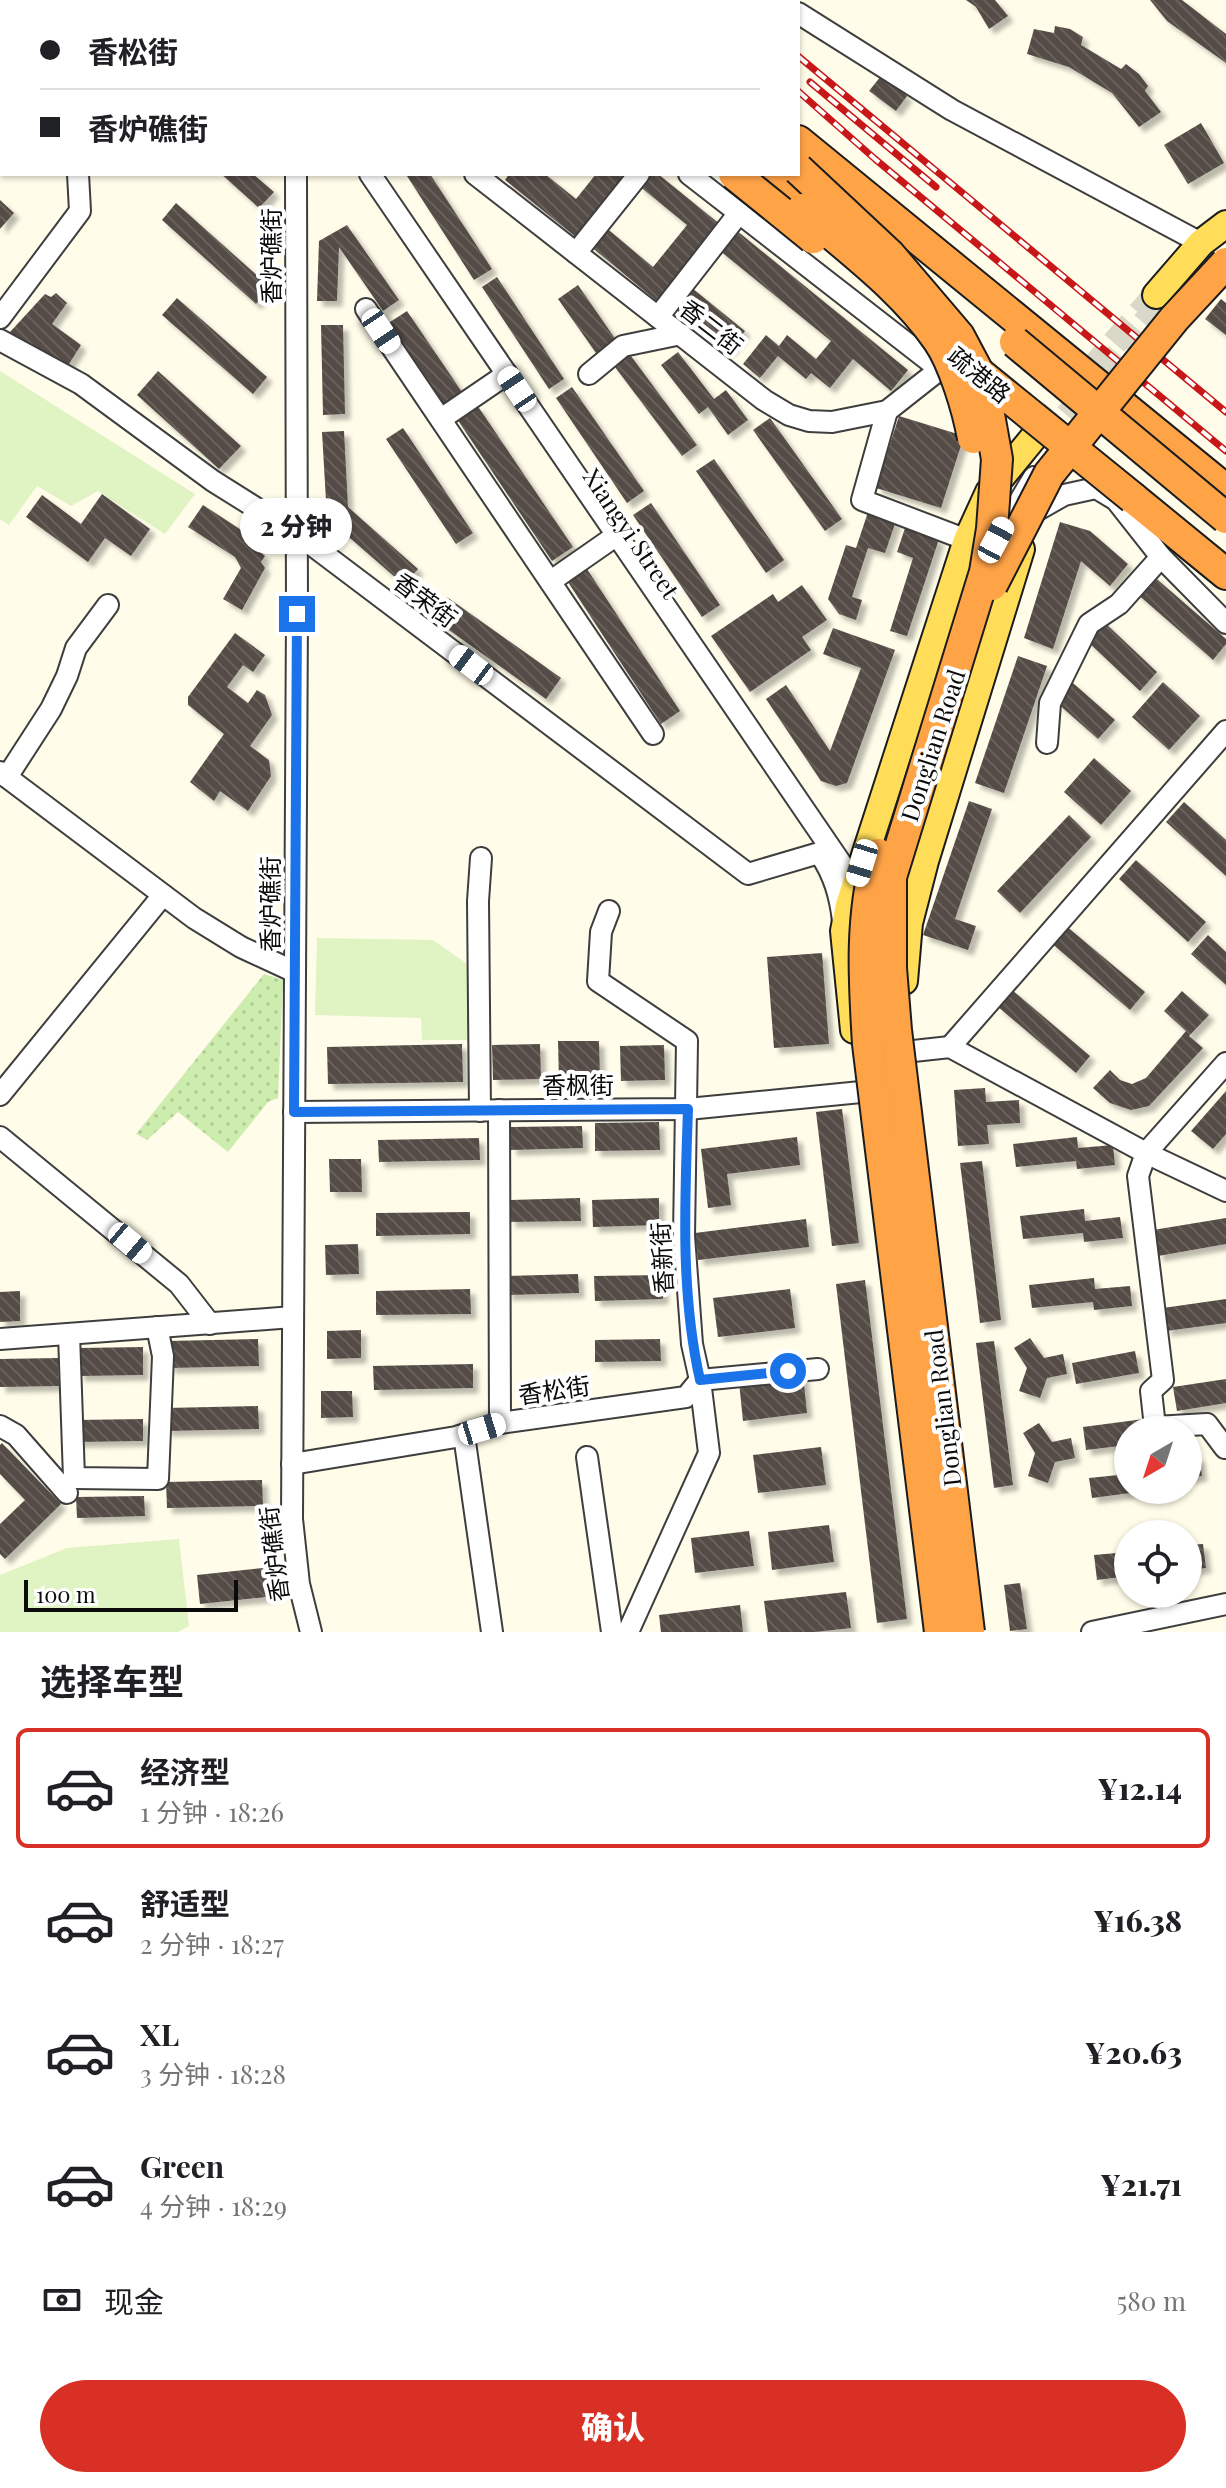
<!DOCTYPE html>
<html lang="zh">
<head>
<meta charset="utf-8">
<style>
  body { margin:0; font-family:"Playfair Display","Noto Sans SC",serif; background:#f6f6f6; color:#202124; height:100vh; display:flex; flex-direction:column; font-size:30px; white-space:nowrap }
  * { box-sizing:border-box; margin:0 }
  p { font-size:26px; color:#757577 }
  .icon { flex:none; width:44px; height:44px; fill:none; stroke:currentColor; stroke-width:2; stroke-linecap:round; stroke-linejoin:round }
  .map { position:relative; height:1632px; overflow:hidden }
  .panel { display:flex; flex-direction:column; background:#fff; flex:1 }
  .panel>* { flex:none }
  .hud { position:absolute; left:0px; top:0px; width:800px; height:176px; box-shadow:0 2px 6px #0004; display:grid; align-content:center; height:176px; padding:0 40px; background:#fff }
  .needle { width:52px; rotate:219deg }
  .fabs { position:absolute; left:1114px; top:1416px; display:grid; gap:16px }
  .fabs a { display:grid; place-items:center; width:88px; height:88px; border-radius:50%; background:#fff; box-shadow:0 2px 6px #0004; font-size:40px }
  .scale { position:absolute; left:24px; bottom:20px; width:214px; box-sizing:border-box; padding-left:8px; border:4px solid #0b0b0b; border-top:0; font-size:22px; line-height:28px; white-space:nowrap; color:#0b0b0b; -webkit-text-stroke:6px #fff; paint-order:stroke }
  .end { position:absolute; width:36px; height:36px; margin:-18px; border:10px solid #1a73e8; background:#fff; box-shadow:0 0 0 4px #fff }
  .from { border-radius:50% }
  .bubble { position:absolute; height:56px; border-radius:28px; background:#fff; box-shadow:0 2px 6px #0004; font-size:26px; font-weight:800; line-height:56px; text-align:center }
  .car { position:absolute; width:24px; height:48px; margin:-24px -12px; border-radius:10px; box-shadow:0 0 6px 2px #0007; background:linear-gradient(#fff 24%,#345 0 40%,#fff 0 76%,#345 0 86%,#fff 0) }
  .hud b { display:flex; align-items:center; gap:28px; height:76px; font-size:30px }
  .hud b+b { border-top:2px solid #e0e0e0 }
  .hud i { width:20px; height:20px; background:#202124 }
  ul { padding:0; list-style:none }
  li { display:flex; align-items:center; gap:24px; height:120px; margin:0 16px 12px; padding:0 24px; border:4px solid transparent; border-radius:12px }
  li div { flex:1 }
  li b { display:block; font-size:30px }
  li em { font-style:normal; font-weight:800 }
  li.active { border-color:#d93025 }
  li>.icon { width:72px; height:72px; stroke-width:1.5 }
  h2 { padding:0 40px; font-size:36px; line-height:96px }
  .pay { display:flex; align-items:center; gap:20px; height:88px; padding:0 40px; font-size:30px }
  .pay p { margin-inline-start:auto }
  .cta { display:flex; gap:16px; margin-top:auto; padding:16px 40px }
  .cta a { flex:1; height:92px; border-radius:48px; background:#d93025; color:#fff; font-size:32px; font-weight:800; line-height:92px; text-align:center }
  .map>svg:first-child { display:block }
  .park { fill:url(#park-dots) }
  .pitch { fill:#e0f3c2 }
  .building { fill:url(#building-back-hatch); filter:url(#shadow) }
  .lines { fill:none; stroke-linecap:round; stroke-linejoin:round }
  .minor-tunnel { stroke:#dad8c8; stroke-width:20; stroke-dasharray:20 10; stroke-linecap:butt }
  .major-tunnel { stroke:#dad8c8; stroke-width:26; stroke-dasharray:26 13; stroke-linecap:butt }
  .minor-casing { stroke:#3e3e3e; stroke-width:24 }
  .major-casing { stroke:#1c1c1c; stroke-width:30 }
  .highway-casing { stroke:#1c1c1c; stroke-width:34 }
  .minor { stroke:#fff; stroke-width:20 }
  .major { stroke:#ffdd59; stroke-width:26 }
  .highway { stroke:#ffa347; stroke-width:30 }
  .rail-casing { stroke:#c71718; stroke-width:7 }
  .rail { stroke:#fff; stroke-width:4; stroke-dasharray:12; stroke-linecap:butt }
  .highway-bridge-casing { stroke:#1c1c1c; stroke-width:34; stroke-linecap:butt }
  .highway-bridge { stroke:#ffa347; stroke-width:30 }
  .route { stroke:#1a73e8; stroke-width:10 }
  .labels { text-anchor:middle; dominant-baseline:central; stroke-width:8; stroke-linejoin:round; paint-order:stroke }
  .street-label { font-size:24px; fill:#0b0b0b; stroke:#fff }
</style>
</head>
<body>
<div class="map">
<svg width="1226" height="1632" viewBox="0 0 1226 1632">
  <defs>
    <pattern id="park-dots" width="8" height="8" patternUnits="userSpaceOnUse" patternTransform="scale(2)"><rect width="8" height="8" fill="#cdedaf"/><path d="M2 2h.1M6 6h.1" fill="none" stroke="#afca95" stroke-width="1.8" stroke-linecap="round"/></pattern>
    <pattern id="building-back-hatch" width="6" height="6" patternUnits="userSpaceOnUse" patternTransform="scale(2)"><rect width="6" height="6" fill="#554c46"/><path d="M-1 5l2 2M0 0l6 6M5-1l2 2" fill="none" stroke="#68615c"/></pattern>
    <filter id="shadow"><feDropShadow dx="5.5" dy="5.5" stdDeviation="2" flood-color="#0004"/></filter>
  </defs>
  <rect width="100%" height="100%" fill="#fffce9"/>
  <polygon class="park" points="264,974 283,980 278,1098 268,1102 228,1152 178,1112 147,1140 136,1134"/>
  <g class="pitch">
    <polygon points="0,371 195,494 165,534 98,491 71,506 37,486 9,525 0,519"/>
    <polygon points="317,938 433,940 470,966 469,1040 422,1040 421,1018 315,1015"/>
    <polygon points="179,1539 189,1626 178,1632 0,1632 0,1575 67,1548"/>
  </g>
  <g class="building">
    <polygon points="966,0 995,0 1008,16 989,29 976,7"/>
    <polygon points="1150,0 1182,0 1226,34 1226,63 1167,21"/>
    <polygon points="1055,26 1070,29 1083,37 1081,45 1121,69 1126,64 1139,74 1148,86 1145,91 1161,112 1139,127 1112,93 1069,67 1027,54 1034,29 1054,33"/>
    <polygon points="881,76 907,96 896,111 869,91"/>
    <polygon points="1201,123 1224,163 1188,184 1164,145"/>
    <polygon points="221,174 253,174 274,192 259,208"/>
    <polygon points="411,174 430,174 492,269 474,280 407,176"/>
    <polygon points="509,174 545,174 576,199 596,174 628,174 577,238 505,180"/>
    <polygon points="647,174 658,174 721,225 658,302 589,245 604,226 653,267 687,225 638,185"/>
    <polygon points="0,200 14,213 0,229"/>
    <polygon points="176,203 270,287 256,304 162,220"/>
    <polygon points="347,225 399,300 383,311 339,247 337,301 317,301 319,241"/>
    <polygon points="736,230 908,370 891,391 853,359 830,388 811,373 806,379 778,356 760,378 743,364 766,335 779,346 787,335 816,359 831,341 719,250"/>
    <polygon points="497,277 564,379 549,389 482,287"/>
    <polygon points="578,285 616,340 596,353 558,299"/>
    <polygon points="692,288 745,331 728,352 675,309"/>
    <polygon points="56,293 67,303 52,324 81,345 64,372 10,332 45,294 51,297"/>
    <polygon points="177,298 267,377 253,394 162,315"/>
    <polygon points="1221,299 1226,303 1226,335 1205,319"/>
    <polygon points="407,311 462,392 442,406 387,324"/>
    <polygon points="321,325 343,325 345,414 323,415"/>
    <polygon points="628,352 697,445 682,456 612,363"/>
    <polygon points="678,352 714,399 726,390 748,420 728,435 708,407 699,414 661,365"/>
    <polygon points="158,371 241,446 219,469 137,395"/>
    <polygon points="572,387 644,491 627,503 556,398"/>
    <polygon points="477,405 573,547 552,561 457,419"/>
    <polygon points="899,416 964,436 941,508 876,488"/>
    <polygon points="770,418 842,519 825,531 753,430"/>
    <polygon points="403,428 473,533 456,544 386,439"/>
    <polygon points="344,431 348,507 418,569 404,585 327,518 322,432"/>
    <polygon points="714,459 784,560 766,573 696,471"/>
    <polygon points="102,494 150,529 131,556 105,538 88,562 26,517 42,495 81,524"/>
    <polygon points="651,503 720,605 702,617 633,515"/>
    <polygon points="203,505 252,537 253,546 265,556 261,562 265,568 242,610 223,599 241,568 235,557 188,527"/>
    <polygon points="868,512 896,521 885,553 868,548 852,597 862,600 856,620 839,614 828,599 846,545 856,548"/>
    <polygon points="1060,522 1090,531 1128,564 1110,586 1081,561 1053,649 1024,638"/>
    <polygon points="905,528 939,539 907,636 890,631 913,558 897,552"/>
    <polygon points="585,566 680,711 661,724 566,579"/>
    <polygon points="1151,574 1226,639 1226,644 1213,660 1135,592"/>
    <polygon points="802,585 827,620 802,637 811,650 750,692 711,636 773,594 778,602"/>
    <polygon points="447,597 561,678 546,699 432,618"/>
    <polygon points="1102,620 1157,672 1140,691 1085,639"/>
    <polygon points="833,628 895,650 847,783 836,786 821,781 766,699 786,685 830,751 861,668 823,654"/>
    <polygon points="235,633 265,655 253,672 243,665 227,687 248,703 257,690 265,695 272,715 250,746 269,760 271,776 248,811 220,791 214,801 190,782 224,734 188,705 188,697"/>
    <polygon points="1018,656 1047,666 1004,793 975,783"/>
    <polygon points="1163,682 1200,716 1169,750 1132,717"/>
    <polygon points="1073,683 1115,720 1098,739 1056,702"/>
    <polygon points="1094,758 1131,791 1101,825 1064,792"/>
    <polygon points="969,801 992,809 955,919 976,926 968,950 923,935"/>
    <polygon points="1184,802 1226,840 1226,876 1166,822"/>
    <polygon points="1069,815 1091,837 1020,913 997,891"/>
    <polygon points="1136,860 1206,922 1188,942 1119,879"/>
    <polygon points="1065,925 1145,992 1130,1010 1050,942"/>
    <polygon points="1208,935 1226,952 1226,985 1191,954"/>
    <polygon points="822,953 829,1044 774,1048 767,957"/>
    <polygon points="1011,989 1090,1056 1076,1073 997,1006"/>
    <polygon points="1182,991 1209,1015 1189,1036 1203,1048 1149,1106 1131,1110 1110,1103 1093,1088 1110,1070 1120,1080 1132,1084 1146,1078 1186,1031 1164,1011"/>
    <polygon points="558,1041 599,1041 600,1079 559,1080"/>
    <polygon points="462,1044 463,1082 328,1084 327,1047"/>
    <polygon points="540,1044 541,1079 493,1080 492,1045"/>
    <polygon points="664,1045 665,1080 621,1081 620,1046"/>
    <polygon points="985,1088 986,1102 1019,1100 1020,1123 987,1125 989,1144 958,1146 954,1090"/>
    <polygon points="1226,1091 1226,1134 1213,1149 1191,1131"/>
    <polygon points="842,1109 859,1243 832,1246 816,1112"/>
    <polygon points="659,1122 660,1150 595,1151 595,1123"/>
    <polygon points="582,1126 583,1148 511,1150 511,1127"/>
    <polygon points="797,1137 800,1165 727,1174 731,1205 708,1208 701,1149"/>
    <polygon points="1077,1137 1078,1148 1113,1145 1115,1165 1077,1169 1076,1161 1016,1167 1013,1144"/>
    <polygon points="479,1138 480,1160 379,1162 378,1140"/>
    <polygon points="329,1159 361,1159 362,1192 330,1192"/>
    <polygon points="982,1161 1001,1320 980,1323 960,1163"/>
    <polygon points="580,1198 581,1221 510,1222 510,1200"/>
    <polygon points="659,1198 659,1225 593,1227 592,1200"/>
    <polygon points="1084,1209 1085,1221 1120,1217 1123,1238 1084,1242 1083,1233 1023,1239 1020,1216"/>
    <polygon points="470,1212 470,1234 376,1236 376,1213"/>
    <polygon points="1226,1218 1226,1244 1158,1256 1153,1230"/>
    <polygon points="806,1219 809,1247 698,1260 695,1233"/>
    <polygon points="358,1244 359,1274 326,1275 325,1245"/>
    <polygon points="578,1274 579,1293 507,1295 506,1276"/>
    <polygon points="663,1275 663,1299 595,1301 594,1276"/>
    <polygon points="1094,1278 1095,1289 1130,1286 1132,1306 1094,1310 1093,1302 1032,1308 1029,1285"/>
    <polygon points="865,1280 907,1619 877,1623 836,1284"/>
    <polygon points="470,1289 471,1314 376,1315 376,1291"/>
    <polygon points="790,1289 795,1328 718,1337 713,1298"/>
    <polygon points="20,1291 20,1321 0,1322 0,1292"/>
    <polygon points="1226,1299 1226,1323 1166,1331 1163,1308"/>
    <polygon points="361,1330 361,1358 327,1359 327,1331"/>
    <polygon points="1030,1338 1044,1358 1063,1354 1067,1374 1047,1378 1040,1398 1019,1391 1027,1368 1014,1348"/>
    <polygon points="258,1339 259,1366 169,1368 168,1341"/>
    <polygon points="660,1339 661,1361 595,1362 595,1340"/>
    <polygon points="994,1341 1013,1485 994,1488 976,1343"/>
    <polygon points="143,1347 143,1375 79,1376 78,1348"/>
    <polygon points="1135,1351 1139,1373 1076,1384 1072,1363"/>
    <polygon points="58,1358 59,1386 0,1387 0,1359"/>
    <polygon points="473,1364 473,1388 374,1390 373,1366"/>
    <polygon points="803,1374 807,1413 743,1421 739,1382"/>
    <polygon points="1226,1379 1226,1403 1177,1411 1173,1387"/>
    <polygon points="321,1391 352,1391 353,1417 321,1418"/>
    <polygon points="258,1406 259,1429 166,1431 165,1408"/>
    <polygon points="143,1419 143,1441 76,1442 76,1420"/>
    <polygon points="1144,1419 1146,1430 1128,1430 1128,1445 1086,1450 1083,1427"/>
    <polygon points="1039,1423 1052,1442 1071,1438 1075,1458 1055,1462 1048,1483 1028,1476 1035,1453 1023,1433"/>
    <polygon points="2,1443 61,1504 5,1559 0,1554 0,1524 25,1500 0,1474 0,1445"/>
    <polygon points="821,1447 826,1485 758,1493 753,1455"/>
    <polygon points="1199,1456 1202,1476 1188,1478 1188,1457"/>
    <polygon points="1128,1474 1128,1490 1138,1492 1092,1498 1089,1478"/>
    <polygon points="262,1480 263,1506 167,1508 166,1482"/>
    <polygon points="144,1496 145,1516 77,1518 76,1497"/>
    <polygon points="829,1525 834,1562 772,1570 768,1532"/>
    <polygon points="749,1531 754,1566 695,1573 691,1538"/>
    <polygon points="1203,1544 1206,1568 1188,1570 1188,1545"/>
    <polygon points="1128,1552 1128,1576 1097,1580 1094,1555"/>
    <polygon points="272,1567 275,1596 200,1604 197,1575"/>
    <polygon points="1020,1583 1027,1629 1010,1631 1004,1585"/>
    <polygon points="846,1592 851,1628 815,1632 768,1632 764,1601"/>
    <polygon points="740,1605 743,1632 661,1632 659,1615"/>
  </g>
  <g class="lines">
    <polyline class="minor-tunnel" points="1046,437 1161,299"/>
    <polyline class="major-tunnel" points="1038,432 1156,295"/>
    <defs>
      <g id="minor">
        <polyline points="225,0 227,2"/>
        <polyline points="244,0 245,2"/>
        <polyline points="783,0 786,2"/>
        <polyline points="798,13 952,110 1201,243"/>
        <polyline points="0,77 2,79"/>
        <polyline points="296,174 297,614 292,1519 299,1584 311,1632"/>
        <polyline points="370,174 862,894"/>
        <polyline points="475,174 764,400 789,415 809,421 832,422 887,411 939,370"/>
        <polyline points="689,174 950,377"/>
        <polyline points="576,253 639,174"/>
        <polyline points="366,309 653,734"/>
        <polyline points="658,317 739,213"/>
        <polyline points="0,318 80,211 78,174"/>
        <polyline points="0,340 81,384 213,481 296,533 748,874 819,853"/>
        <polyline points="589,374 623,346 681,334"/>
        <polyline points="887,411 862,500 967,540"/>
        <polyline points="441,419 507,374"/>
        <polyline points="1034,512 1064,495 1096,488 1116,500 1161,557 1226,623"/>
        <polyline points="995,542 1034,477"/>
        <polyline points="551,581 617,535"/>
        <polyline points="1047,743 1050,703 1089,624 1119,604 1161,557"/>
        <polyline points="0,772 194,918 241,947 295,972"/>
        <polyline points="7,777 51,709 67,676 76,648 108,605"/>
        <path d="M820 854C834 875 840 895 843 921"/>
        <polyline points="609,911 601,932 598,981 687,1041 684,1236 692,1344 700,1380 709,1453 628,1632"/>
        <polyline points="950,1047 1226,731"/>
        <polyline points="886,1054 950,1047 1146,1153 1226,1191"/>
        <polyline points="0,1095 163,895"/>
        <polyline points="499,1110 500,1423"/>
        <polyline points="480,1111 478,901 481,858"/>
        <polyline points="294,1112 688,1109 861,1092"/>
        <polyline points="0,1137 179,1284 210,1324"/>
        <polyline points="69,1334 74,1478 158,1479 163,1356 157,1327"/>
        <polyline points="0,1339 293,1317"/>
        <polyline points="0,1426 16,1435 67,1493"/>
        <polyline points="464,1435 492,1632"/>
        <polyline points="1225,1448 1207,1424 1155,1427 1151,1391 1163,1380 1138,1176 1146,1153 1226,1063"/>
        <polyline points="587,1457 612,1632"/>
        <polyline points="292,1464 456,1437 500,1423 686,1397 700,1380 818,1369"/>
        <polyline points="1092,1632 1226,1604"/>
      </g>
      <g id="major">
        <polyline points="1156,295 1201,243 1226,224"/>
        <polyline points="904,981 909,923 925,861 1021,549"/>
        <polyline points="854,1030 844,931 849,905 967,540 989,492 1038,432"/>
      </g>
      <g id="highway">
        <polyline points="503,0 506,2"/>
        <polyline points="590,0 593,2"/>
        <polyline points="620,0 623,2"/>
        <polyline points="687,0 687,2"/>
        <polyline points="710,0 711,2"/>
        <polyline points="408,2 409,0"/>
        <polyline points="798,141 1226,490"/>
        <polyline points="765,174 802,209"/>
        <polyline points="1133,498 1226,574"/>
      </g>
    </defs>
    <use href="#minor" class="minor-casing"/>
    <use href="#major" class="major-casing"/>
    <use href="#highway" class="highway-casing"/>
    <use href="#minor" class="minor"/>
    <use href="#major" class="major"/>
    <use href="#highway" class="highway"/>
    <defs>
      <g id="rail">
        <polyline points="696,0 699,2"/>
        <polyline points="718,0 720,2"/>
        <polyline points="734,0 737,2"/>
        <polyline points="798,56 1226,412"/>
        <polyline points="810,82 936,187"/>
        <polyline points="798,91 875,159 1226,451"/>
      </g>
    </defs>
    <use href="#rail" class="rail-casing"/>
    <use href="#rail" class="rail"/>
    <defs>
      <g id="highway-bridge">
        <polyline points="798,169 890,255 959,336 977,370 988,409 997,459 992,529 985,572 891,877 891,968 896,1030 969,1632"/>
        <polyline points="734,174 813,238"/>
        <path d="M802 209C849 250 902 288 938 340 954 363 968 410 973 438"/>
        <polyline points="1015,342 1226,518"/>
        <polyline points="974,369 1133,498"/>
        <polyline points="992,585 1049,474 1174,319 1226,263"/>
        <path d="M878 854C860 916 864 981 868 1044L940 1632"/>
      </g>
    </defs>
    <use href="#highway-bridge" class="highway-bridge-casing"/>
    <use href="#highway-bridge" class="highway-bridge"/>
  </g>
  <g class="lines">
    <path class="route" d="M297 614 294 1112 688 1109C685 1199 680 1291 700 1380L788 1371"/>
  </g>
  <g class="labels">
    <g class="street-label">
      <text transform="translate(270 256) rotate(-90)">香炉礁街</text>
      <text transform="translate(712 326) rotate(38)">香二街</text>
      <text transform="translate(980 374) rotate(39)">疏港路</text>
      <text transform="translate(632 533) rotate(56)">Xiangyi Street</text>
      <text transform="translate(426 599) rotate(37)">香荣街</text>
      <text transform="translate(932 745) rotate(-72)">Donglian Road</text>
      <text transform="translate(269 904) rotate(-90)">香炉礁街</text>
      <text x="578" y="1084">香枫街</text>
      <text transform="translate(661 1258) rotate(-93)">香新街</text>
      <text transform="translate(554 1389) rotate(-8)">香松街</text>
      <text transform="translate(942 1408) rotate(-97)">Donglian Road</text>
      <text transform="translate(273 1554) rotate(-97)">香炉礁街</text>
    </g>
  </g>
</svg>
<div class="fabs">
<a><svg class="needle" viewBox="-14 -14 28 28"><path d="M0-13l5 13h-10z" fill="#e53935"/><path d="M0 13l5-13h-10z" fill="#757577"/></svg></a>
<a><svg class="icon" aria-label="locate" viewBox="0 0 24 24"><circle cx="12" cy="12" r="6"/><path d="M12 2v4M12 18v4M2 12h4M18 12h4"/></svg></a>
</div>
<div class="scale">100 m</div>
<i class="end from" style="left:788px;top:1371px"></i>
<i class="end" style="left:297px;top:614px"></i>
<div class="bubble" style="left:240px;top:498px;width:112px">2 分钟</div>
<i class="car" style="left:381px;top:331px;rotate:146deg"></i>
<i class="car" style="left:517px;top:389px;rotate:326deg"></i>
<i class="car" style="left:996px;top:540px;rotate:28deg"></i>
<i class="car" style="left:471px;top:665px;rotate:307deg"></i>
<i class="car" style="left:862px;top:863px;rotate:197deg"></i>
<i class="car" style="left:130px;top:1243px;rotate:130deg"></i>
<i class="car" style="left:482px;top:1429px;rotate:73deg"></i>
<div class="hud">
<b><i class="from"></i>香松街</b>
<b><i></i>香炉礁街</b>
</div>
</div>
<section class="panel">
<h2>选择车型</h2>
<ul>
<li class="active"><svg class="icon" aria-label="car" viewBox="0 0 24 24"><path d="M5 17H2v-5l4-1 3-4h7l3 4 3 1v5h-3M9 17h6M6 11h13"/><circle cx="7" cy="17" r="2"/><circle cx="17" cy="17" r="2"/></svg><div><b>经济型</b><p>1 分钟 · 18:26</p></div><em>¥12.14</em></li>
<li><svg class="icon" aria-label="car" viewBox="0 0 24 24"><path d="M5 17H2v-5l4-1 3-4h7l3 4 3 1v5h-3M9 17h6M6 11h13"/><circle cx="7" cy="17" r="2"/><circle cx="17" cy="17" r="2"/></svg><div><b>舒适型</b><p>2 分钟 · 18:27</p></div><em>¥16.38</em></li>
<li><svg class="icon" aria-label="car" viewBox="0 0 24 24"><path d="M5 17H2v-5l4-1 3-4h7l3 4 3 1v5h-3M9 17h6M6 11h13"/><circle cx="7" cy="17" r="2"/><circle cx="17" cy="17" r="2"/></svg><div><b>XL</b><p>3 分钟 · 18:28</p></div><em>¥20.63</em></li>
<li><svg class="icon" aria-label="car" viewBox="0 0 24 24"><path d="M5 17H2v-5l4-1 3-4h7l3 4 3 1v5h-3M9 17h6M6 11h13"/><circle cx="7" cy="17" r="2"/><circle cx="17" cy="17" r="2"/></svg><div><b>Green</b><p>4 分钟 · 18:29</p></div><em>¥21.71</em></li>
</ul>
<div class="pay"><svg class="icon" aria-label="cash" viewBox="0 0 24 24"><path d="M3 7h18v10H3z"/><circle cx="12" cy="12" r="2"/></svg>现金<p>580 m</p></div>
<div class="cta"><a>确认</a></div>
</section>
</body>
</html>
